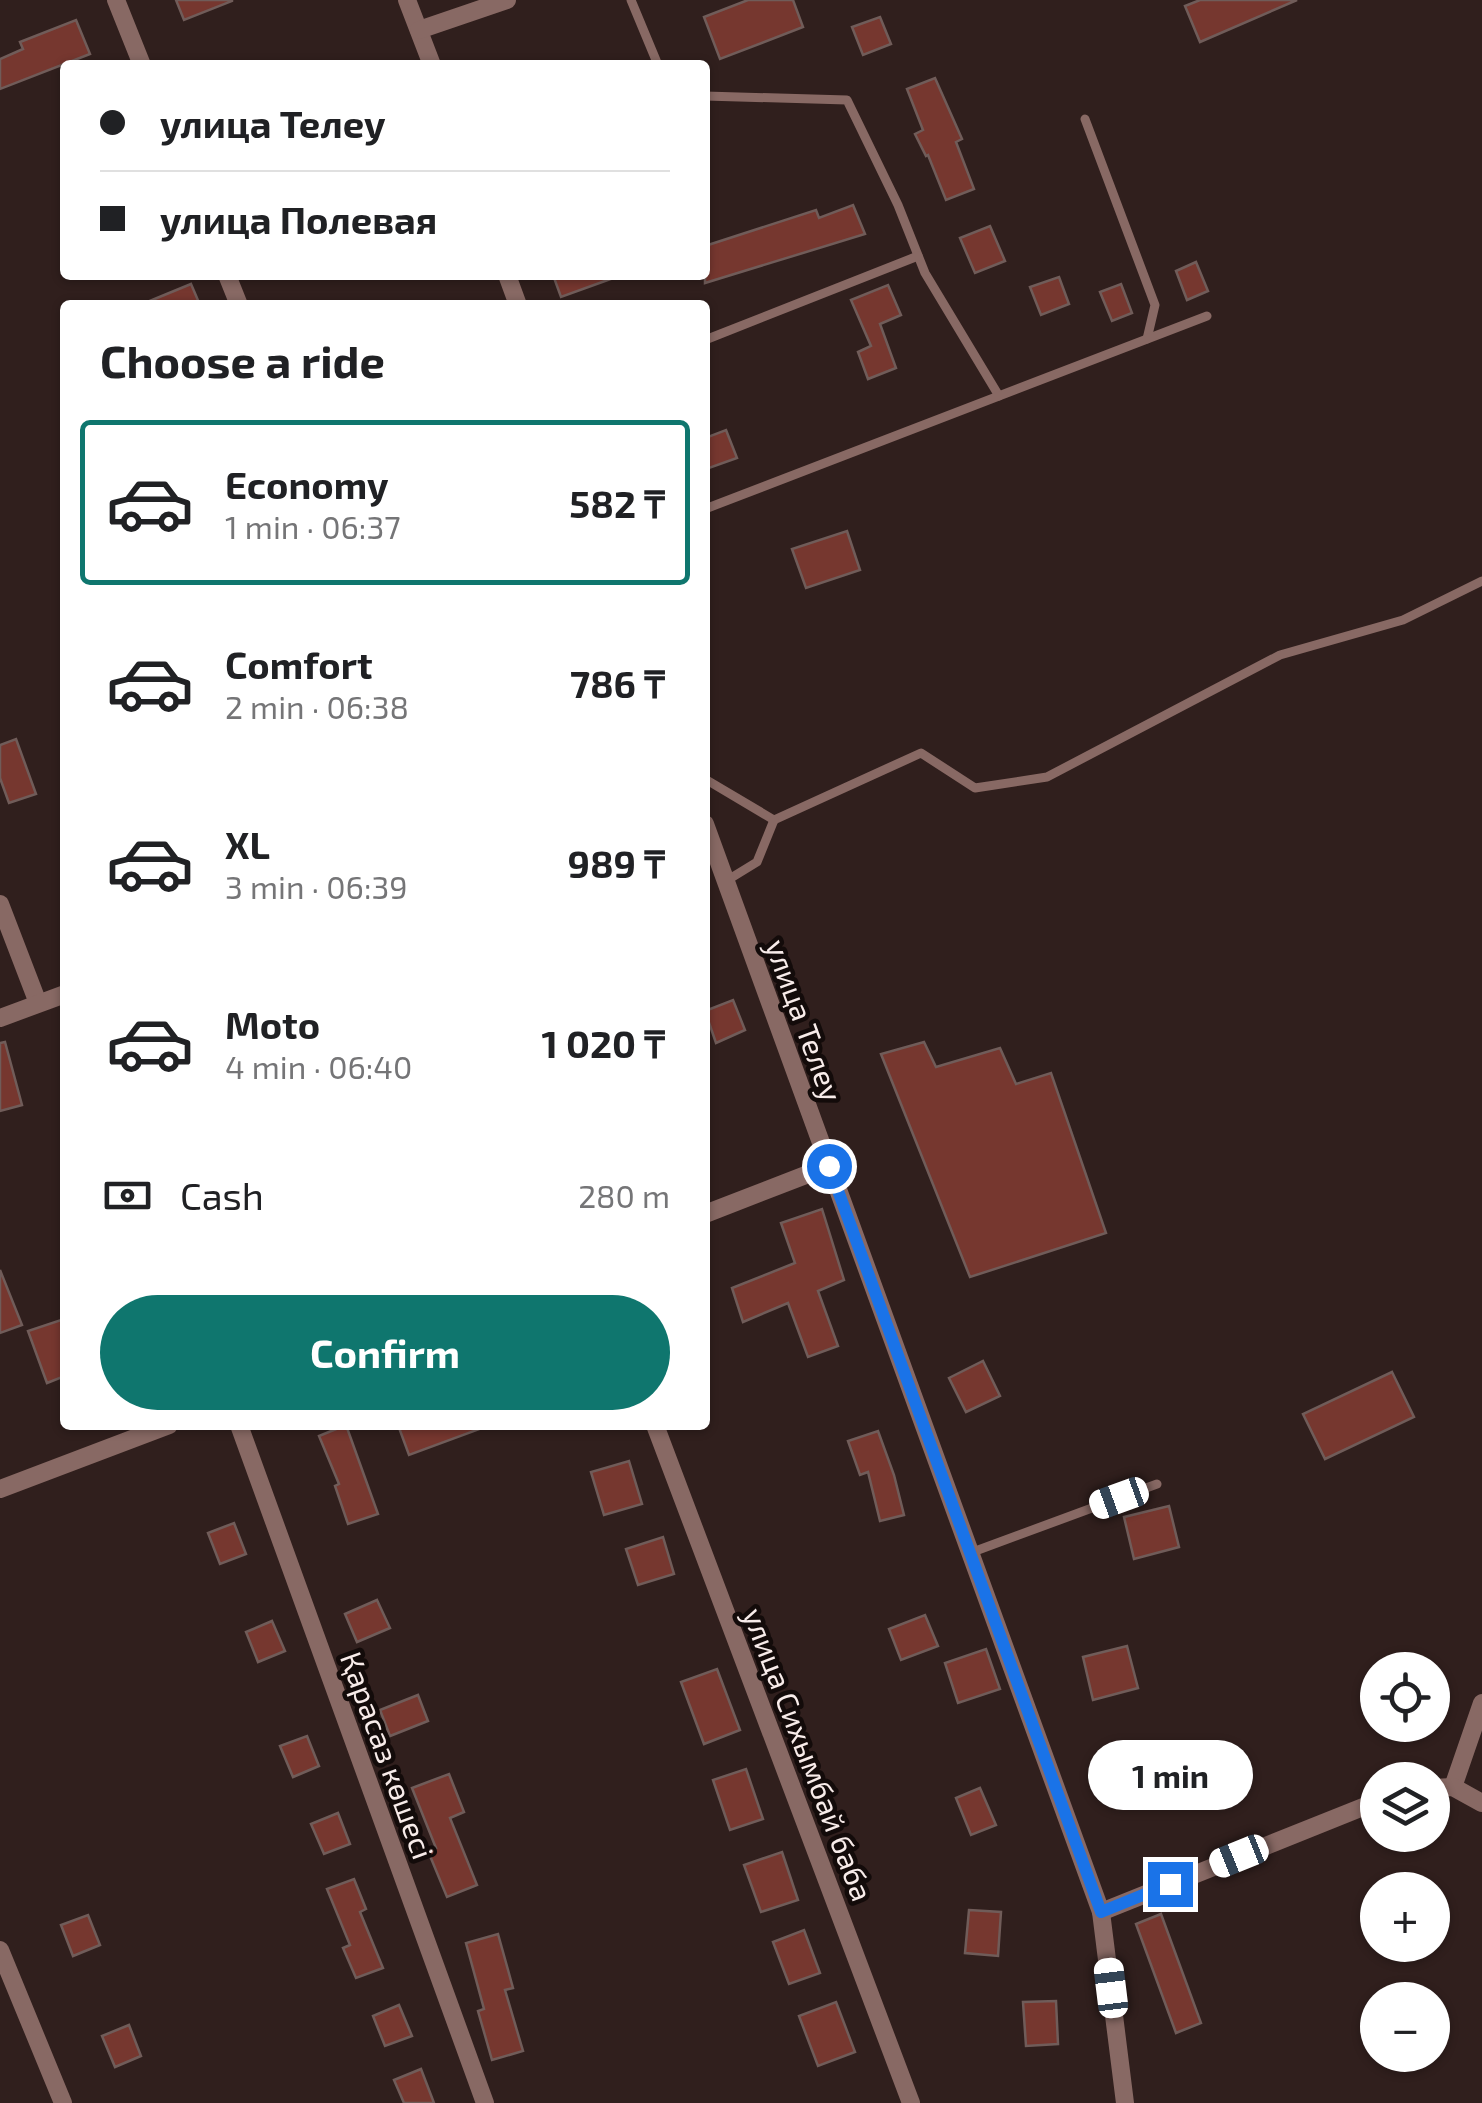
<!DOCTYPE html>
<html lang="en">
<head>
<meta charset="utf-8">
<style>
  body { margin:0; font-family:"Exo 2",sans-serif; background:#f6f6f6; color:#202124; height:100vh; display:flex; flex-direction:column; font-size:38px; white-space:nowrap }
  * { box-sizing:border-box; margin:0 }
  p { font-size:32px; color:#757577 }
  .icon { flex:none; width:55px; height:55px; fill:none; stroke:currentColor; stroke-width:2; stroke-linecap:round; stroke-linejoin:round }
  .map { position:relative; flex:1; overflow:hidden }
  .panel { position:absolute; left:60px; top:300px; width:650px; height:1130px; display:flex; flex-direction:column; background:#fff; border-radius:10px; box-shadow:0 2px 8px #0004 }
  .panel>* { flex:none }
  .top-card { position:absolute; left:60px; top:60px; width:650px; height:220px; border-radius:10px; box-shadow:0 2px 8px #0004; display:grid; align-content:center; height:220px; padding:0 40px; background:#fff }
  .controls { position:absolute; left:1360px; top:1652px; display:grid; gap:20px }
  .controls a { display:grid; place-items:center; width:90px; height:90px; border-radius:50%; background:#fff; box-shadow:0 2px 8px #0004; font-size:50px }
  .end { position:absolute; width:45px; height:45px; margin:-22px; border:12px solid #1a73e8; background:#fff; box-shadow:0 0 0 5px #fff }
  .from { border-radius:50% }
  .bubble { position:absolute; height:70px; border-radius:35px; background:#fff; box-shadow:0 2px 8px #0004; font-size:32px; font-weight:700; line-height:70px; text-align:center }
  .car { position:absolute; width:30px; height:60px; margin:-30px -15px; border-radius:12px; box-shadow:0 0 8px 2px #0007; background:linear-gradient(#fff 24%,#345 0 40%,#fff 0 76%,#345 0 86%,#fff 0) }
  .top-card b { display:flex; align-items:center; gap:35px; height:95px; font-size:38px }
  .top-card b+b { border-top:2px solid #e0e0e0 }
  .top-card i { width:25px; height:25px; background:#202124 }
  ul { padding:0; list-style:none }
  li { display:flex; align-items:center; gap:30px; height:165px; margin:0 20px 15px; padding:0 20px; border:5px solid transparent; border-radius:10px }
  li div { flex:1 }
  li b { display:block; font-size:38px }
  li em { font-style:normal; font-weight:700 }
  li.active { border-color:#0f766e }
  li>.icon { width:90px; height:90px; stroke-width:1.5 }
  h2 { padding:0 40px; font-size:45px; line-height:120px }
  .pay { display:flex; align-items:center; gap:25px; height:110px; padding:0 40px; font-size:38px }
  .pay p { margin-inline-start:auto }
  .action { display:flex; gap:20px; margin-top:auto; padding:20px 40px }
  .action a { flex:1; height:115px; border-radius:60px; background:#0f766e; color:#fff; font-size:40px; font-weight:700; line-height:115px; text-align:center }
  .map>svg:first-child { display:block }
  .building { fill:#76372f; stroke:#705c59; stroke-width:2.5 }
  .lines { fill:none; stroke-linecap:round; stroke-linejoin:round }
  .lane { stroke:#886964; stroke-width:9 }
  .street { stroke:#886964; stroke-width:18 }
  .route { stroke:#1a73e8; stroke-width:12 }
  .labels { text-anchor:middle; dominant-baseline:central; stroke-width:9; stroke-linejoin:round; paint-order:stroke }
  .street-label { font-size:30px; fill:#f8ecea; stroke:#130b0a }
</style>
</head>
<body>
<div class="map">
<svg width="1482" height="2103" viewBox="0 0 1482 2103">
  <rect width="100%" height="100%" fill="#301f1d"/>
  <g class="building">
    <polygon points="176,0 232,0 232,1 184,20"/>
    <polygon points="748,0 793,0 803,27 720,59 704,17"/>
    <polygon points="1200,0 1297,0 1200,42 1185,6"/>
    <polygon points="880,17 891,44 863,55 852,27"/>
    <polygon points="76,20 90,54 0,89 0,59 23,49 20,42"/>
    <polygon points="935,78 962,139 956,142 974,189 946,200 928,155 926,156 915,134 923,130 907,89"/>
    <polygon points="853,205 865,234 705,283 705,246 816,210 819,218"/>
    <polygon points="990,226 1005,261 975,273 960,238"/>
    <polygon points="1196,262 1208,291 1187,300 1176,271"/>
    <polygon points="553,275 616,275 616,277 561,297"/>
    <polygon points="1059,277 1069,304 1041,315 1030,287"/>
    <polygon points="191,284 200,305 140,305"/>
    <polygon points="1121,284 1132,313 1112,321 1100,292"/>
    <polygon points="888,285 901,315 880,324 896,368 868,379 858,352 871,346 851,300"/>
    <polygon points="726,430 737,458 709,468 705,458 705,438"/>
    <polygon points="847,531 860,570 806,588 792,549"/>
    <polygon points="16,739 36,794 9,803 0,778 0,745"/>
    <polygon points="733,1000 745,1030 716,1043 705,1011"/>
    <polygon points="5,1042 22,1105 0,1111 0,1043"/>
    <polygon points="924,1042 936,1067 1000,1048 1016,1084 1051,1073 1106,1233 970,1277 881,1054"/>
    <polygon points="822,1209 844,1280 818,1291 838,1346 808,1357 788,1303 743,1322 732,1288 795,1263 781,1223"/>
    <polygon points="0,1270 22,1325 0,1333"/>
    <polygon points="61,1320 65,1331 65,1376 47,1383 28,1331"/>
    <polygon points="983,1361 1000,1396 966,1412 949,1378"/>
    <polygon points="1392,1372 1414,1417 1325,1459 1303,1414"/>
    <polygon points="346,1425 378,1514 348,1524 335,1486 339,1484 319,1436"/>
    <polygon points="398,1425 485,1425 485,1427 409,1455"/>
    <polygon points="878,1431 894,1475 904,1515 880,1521 868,1472 860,1475 848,1441"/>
    <polygon points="629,1461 642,1504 604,1515 591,1472"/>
    <polygon points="1169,1506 1179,1547 1134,1559 1124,1517"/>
    <polygon points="234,1523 246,1554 220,1564 208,1533"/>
    <polygon points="663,1537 674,1574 638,1585 626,1549"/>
    <polygon points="377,1600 390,1628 357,1642 345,1614"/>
    <polygon points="925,1615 938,1646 901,1660 889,1629"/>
    <polygon points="272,1621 285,1651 258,1662 246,1632"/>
    <polygon points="1127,1646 1138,1688 1093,1700 1083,1657"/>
    <polygon points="986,1649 1000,1689 958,1703 945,1663"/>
    <polygon points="717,1669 740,1730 704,1744 681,1682"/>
    <polygon points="418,1695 428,1721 390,1736 380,1710"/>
    <polygon points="307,1736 319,1766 293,1777 280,1746"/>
    <polygon points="746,1769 763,1819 730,1830 713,1780"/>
    <polygon points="449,1774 464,1812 450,1818 477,1885 447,1897 428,1851 436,1848 412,1788"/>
    <polygon points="980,1788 996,1825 971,1835 956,1798"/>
    <polygon points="338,1813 350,1844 324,1854 311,1824"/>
    <polygon points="782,1852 798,1900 761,1912 744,1865"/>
    <polygon points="354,1879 366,1909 360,1912 383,1968 356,1978 343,1948 350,1945 327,1889"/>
    <polygon points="969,1910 1001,1912 998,1956 965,1953"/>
    <polygon points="1161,1914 1201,2023 1176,2033 1136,1924"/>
    <polygon points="88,1915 100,1945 73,1956 61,1925"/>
    <polygon points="804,1930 820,1973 789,1984 773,1942"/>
    <polygon points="498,1934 513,1988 505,1990 523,2051 492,2060 478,2011 484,2009 466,1943"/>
    <polygon points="1056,2001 1058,2044 1026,2046 1023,2002"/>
    <polygon points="836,2002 855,2052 818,2066 799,2016"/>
    <polygon points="399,2005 412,2036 385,2046 373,2016"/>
    <polygon points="129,2025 141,2056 115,2067 102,2036"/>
    <polygon points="421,2069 434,2103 404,2103 394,2080"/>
  </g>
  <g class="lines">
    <g class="lane">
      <polyline points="631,0 658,65"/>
      <polyline points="705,96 847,100 898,205 925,273 999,396"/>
      <polyline points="1085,119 1155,305 1147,339"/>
      <polyline points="705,340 918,256"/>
      <polyline points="705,509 1207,316"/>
      <polyline points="705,779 774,820 921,753 975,788 1047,777 1280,655 1403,620 1482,581"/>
      <polyline points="726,881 757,862 774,820"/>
      <polyline points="970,1553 1157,1484"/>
    </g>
    <g class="street">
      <polyline points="116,0 142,65"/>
      <polyline points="407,0 432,65"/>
      <polyline points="419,30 507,0"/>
      <polyline points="227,275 239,305"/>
      <polyline points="507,275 518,305"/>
      <polyline points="705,824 1101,1912 1125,2103"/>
      <polyline points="0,904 38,1003"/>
      <polyline points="0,1018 65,994"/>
      <polyline points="705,1214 829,1166"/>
      <polyline points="239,1425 485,2103"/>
      <polyline points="655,1425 911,2103"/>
      <polyline points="0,1489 169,1425"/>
      <polyline points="1453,1787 1482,1703"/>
      <polyline points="1432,1788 1453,1787 1482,1803"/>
      <polyline points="1101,1912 1378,1801"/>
      <polyline points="0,1950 63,2103"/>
    </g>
  </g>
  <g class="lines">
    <polyline class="route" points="829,1166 1101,1912 1170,1884"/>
  </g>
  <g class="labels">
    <g class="street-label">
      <text transform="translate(805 1020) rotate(70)">улица Телеу</text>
      <text transform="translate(809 1754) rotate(69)">улица Сихымбай баба</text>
      <text transform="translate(388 1755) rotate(70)">Қарасаз көшесі</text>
    </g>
  </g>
</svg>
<div class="controls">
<a><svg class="icon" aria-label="locate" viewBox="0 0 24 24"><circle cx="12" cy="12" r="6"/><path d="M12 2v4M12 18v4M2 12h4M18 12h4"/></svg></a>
<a><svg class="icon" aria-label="layers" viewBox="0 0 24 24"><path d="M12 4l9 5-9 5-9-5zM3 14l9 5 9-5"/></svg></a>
<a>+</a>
<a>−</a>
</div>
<i class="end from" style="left:829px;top:1166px"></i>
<i class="end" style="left:1170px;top:1884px"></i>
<div class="bubble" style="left:1088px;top:1740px;width:165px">1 min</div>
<i class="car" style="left:1119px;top:1498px;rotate:250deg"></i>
<i class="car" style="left:1239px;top:1856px;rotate:248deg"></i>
<i class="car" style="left:1111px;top:1988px;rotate:353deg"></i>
<div class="top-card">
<b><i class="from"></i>улица Телеу</b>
<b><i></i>улица Полевая</b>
</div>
<section class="panel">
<h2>Choose a ride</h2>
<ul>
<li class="active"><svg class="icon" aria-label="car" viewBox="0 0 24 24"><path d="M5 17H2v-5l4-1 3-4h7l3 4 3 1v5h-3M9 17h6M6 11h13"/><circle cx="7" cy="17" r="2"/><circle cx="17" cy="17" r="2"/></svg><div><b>Economy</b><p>1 min · 06:37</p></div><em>582 ₸</em></li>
<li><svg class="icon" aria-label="car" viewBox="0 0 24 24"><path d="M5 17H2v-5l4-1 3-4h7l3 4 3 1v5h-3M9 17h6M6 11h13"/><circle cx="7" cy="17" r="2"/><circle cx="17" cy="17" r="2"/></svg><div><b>Comfort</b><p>2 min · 06:38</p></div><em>786 ₸</em></li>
<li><svg class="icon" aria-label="car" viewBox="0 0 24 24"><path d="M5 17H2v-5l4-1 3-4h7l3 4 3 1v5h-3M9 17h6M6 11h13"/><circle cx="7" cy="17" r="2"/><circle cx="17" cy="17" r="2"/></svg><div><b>XL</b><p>3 min · 06:39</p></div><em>989 ₸</em></li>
<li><svg class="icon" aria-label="car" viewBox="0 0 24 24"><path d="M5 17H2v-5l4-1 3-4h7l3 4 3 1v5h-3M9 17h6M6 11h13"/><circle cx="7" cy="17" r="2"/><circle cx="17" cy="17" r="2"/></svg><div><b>Moto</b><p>4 min · 06:40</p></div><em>1 020 ₸</em></li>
</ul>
<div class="pay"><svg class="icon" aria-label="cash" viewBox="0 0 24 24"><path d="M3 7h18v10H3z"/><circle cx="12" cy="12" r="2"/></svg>Cash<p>280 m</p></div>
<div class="action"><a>Confirm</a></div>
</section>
</div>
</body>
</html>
